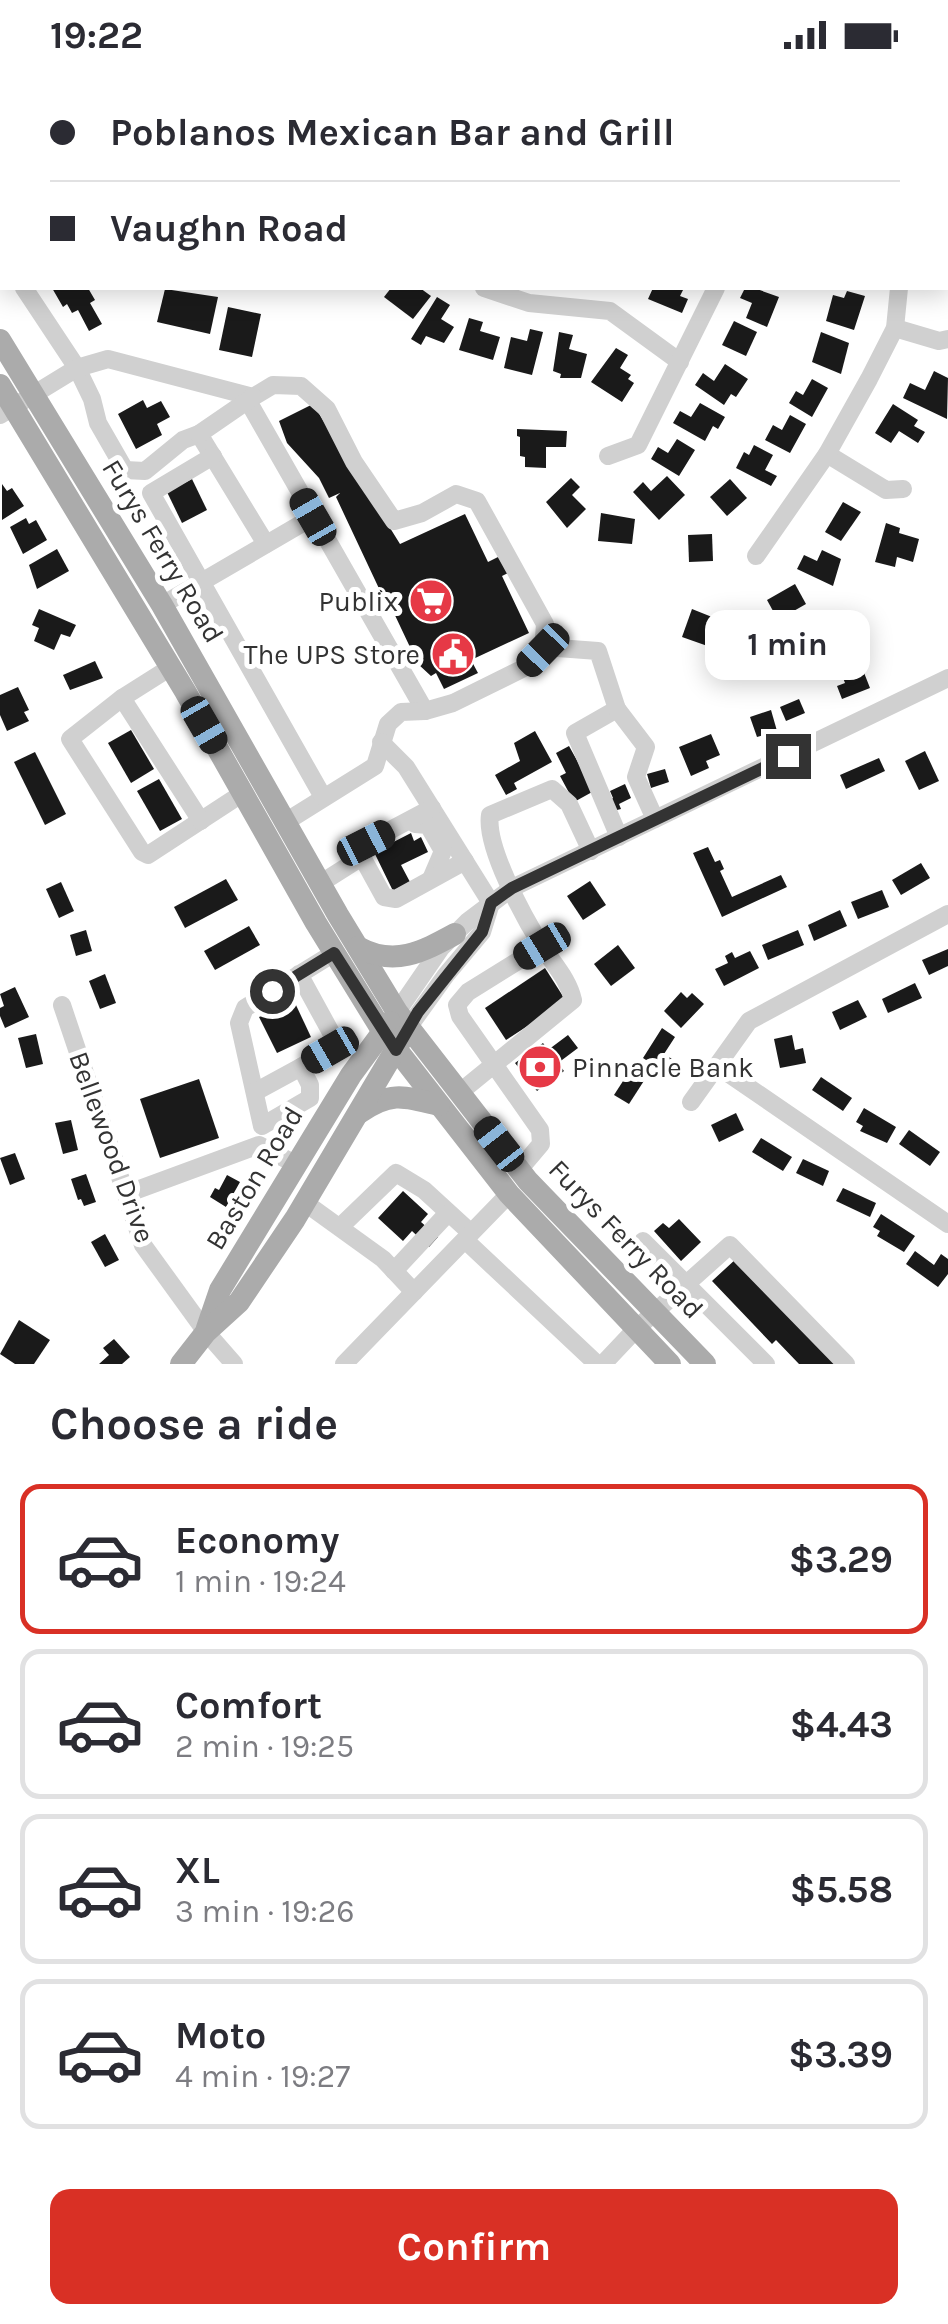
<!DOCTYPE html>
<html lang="en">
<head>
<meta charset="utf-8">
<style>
  body { margin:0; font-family:Karla,sans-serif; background:#f2f2f3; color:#2b2b33; height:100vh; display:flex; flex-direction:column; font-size:38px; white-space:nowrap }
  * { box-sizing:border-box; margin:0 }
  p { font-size:32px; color:#7c7c81 }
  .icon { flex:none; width:55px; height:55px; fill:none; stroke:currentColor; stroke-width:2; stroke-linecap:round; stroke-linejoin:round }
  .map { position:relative; height:1294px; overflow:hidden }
  .details { display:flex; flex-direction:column; background:#fff; flex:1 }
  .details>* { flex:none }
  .banner { position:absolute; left:0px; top:0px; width:950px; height:220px; box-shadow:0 5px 25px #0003; display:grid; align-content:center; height:220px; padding:0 50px; background:#fff }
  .end { position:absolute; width:45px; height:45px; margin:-22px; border:12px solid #333; background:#fff; box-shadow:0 0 0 5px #fff }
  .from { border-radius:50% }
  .bubble { position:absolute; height:70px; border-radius:20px; background:#fff; box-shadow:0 5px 25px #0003; font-size:32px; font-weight:700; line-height:70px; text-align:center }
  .car { position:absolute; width:30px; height:60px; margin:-30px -15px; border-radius:12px; box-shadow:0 0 8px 2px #0007; background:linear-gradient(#222 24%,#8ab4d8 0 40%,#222 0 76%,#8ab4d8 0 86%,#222 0) }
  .banner b { display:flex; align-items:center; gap:35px; height:95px; font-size:38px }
  .banner b+b { border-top:2px solid #e1e1e2 }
  .banner i { width:25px; height:25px; background:#2b2b33 }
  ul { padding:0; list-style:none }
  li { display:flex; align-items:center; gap:30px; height:150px; margin:0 20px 15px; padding:0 30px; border:5px solid #e1e1e2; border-radius:20px }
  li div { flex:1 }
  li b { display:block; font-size:38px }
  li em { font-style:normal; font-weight:700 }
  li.current { border-color:#d93025 }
  li>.icon { width:90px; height:90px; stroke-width:1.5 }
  h2 { padding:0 50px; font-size:45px; line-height:120px }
  .cta { display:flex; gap:20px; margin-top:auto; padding:20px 50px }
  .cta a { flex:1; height:115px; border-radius:20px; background:#d93025; color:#fff; font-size:40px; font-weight:700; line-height:115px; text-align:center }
  .status { display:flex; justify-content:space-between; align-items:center; height:70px; padding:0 50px; background:#fff; direction:ltr }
  .status svg { height:28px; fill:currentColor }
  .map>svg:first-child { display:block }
  .building { fill:#1a1a1a }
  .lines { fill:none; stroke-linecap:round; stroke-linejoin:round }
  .minor { stroke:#d0d0d0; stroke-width:18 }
  .major { stroke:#ababab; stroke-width:22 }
  .route { stroke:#333; stroke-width:12 }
  .labels { text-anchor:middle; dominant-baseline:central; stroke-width:10; stroke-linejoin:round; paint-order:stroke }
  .street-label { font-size:28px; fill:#333; stroke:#fff }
  .poi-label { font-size:28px; fill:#333; stroke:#fff; text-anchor:end }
</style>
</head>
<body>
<div class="status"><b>19:22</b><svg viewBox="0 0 49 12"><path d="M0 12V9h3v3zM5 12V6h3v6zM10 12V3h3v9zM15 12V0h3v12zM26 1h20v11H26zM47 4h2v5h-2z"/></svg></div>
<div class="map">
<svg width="948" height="1294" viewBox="0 0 948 1294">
  <rect width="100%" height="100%" fill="#fff"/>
  <g class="building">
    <polygon points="52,218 88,218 95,230 90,233 102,254 89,261 78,240 72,243 67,234 63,237"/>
    <polygon points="391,218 420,218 431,226 413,249 384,227"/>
    <polygon points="653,218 684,218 680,226 688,229 682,243 648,229"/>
    <polygon points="745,218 754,218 779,227 767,257 746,248 752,233 740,228"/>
    <polygon points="165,219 218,227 210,264 157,252"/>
    <polygon points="847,221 865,226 854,260 826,251 833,225 844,228"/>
    <polygon points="437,227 450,235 441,249 454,257 444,273 426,266 421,275 411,269"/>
    <polygon points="228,237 261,244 252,287 219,280"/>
    <polygon points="469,248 483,252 480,261 500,267 493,290 459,280"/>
    <polygon points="734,251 757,262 746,286 722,275"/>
    <polygon points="530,259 543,262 532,305 504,298 511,267 527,271"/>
    <polygon points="559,262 573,265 569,279 587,284 581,308 560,308 561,304 553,301"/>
    <polygon points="821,262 849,273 841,304 812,292"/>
    <polygon points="616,278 628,285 620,298 631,305 628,309 634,313 622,332 591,312"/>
    <polygon points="725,294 748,309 736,327 731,324 724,335 695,315 703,303 714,311"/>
    <polygon points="934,301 948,308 947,349 903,328 910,313 925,320"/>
    <polygon points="812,309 828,318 812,347 789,333 796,321 803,325"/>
    <polygon points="143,330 147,338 161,331 170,347 157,354 162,365 136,379 118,344"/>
    <polygon points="700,333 725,347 718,359 713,356 705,371 673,353 680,341 691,347"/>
    <polygon points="313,334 400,474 465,444 488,492 504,484 512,501 502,506 529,563 471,590 478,603 444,619 436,603 431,606 418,594 392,539 398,536 387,525 383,527 336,427 340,423 329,428 319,408 287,373 279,351"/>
    <polygon points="893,334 918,350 914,356 925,362 918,373 899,361 891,373 875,363"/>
    <polygon points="790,345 806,354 790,383 765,370 773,355 782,360"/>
    <polygon points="517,359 567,361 566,377 546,377 546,398 525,397 525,387 520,386 520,367 517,366"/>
    <polygon points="677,369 695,380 679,406 651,389 658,377 668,383"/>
    <polygon points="754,375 773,385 765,400 777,406 771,416 736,398 744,382 749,385"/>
    <polygon points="667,406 685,425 659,450 633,422 643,412 651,421"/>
    <polygon points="571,408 580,417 572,425 586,439 567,458 546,432"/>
    <polygon points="192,409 207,440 182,453 167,422"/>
    <polygon points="730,409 747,428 727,446 710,427"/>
    <polygon points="2,414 7,421 12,418 24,436 2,450"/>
    <polygon points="843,432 861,442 841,471 825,462"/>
    <polygon points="601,443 635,449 632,474 598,471"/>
    <polygon points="26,448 29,454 36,450 47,470 23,484 10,457"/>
    <polygon points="886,453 900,458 899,463 919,469 913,492 897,487 895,497 875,492"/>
    <polygon points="712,464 713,491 689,492 688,465"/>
    <polygon points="57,479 69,501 37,519 29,495"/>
    <polygon points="822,480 841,489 833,516 797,499 804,485 817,491"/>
    <polygon points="795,514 806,534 778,550 767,530"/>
    <polygon points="39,539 76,555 70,567 61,564 54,580 34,571 39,558 32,555"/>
    <polygon points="692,539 742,559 733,585 682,567"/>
    <polygon points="95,591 103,608 70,620 63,605"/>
    <polygon points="852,592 854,597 861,595 870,618 842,629 837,616 845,613 839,597"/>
    <polygon points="18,617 29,640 24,642 29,651 7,661 0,645 0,625"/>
    <polygon points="799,629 805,643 786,651 780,637"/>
    <polygon points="771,640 777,661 757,667 750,647"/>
    <polygon points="131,660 154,699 131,713 108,673"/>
    <polygon points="535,661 552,692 514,713 517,719 506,725 495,705 520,691 514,673"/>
    <polygon points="711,664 720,685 706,691 709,698 691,706 679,677"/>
    <polygon points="569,676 594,721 574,732 560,706 566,703 556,683"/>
    <polygon points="925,681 939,711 919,720 905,691"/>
    <polygon points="35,682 66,744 45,755 14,692"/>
    <polygon points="879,688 885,701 846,719 840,705"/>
    <polygon points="665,699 669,712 651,718 647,704"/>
    <polygon points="159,709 182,749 160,761 137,721"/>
    <polygon points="625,714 631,728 619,734 621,739 617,740 610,730 613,728 610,721"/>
    <polygon points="411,763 414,771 421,767 428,782 401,795 410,812 393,821 374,782"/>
    <polygon points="708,777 715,792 720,790 724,799 720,801 732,827 781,805 787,817 722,847 693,783"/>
    <polygon points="921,793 930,808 901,825 892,810"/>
    <polygon points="226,809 238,830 185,858 174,837"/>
    <polygon points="590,811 606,835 583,850 567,826"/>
    <polygon points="61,812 74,841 59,848 46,819"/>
    <polygon points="882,820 889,837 858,849 851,832"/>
    <polygon points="840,840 847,856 814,871 808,855"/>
    <polygon points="249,856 260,875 215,900 204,881"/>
    <polygon points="86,860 92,881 76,886 70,865"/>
    <polygon points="798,860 804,875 768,890 762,875"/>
    <polygon points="618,875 635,898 611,916 594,894"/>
    <polygon points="948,879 948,896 929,905 922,890"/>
    <polygon points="750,881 759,898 724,916 715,899 728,893 725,886 732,882 735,888"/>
    <polygon points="545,898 566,931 506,970 485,938"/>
    <polygon points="105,904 116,933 100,939 89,911"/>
    <polygon points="915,913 922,928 888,943 882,929"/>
    <polygon points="15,917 29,947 5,958 0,946 0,938 4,936 0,924"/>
    <polygon points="681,922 687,928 692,923 704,934 681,958 664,941"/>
    <polygon points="858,930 867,947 840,960 832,942"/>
    <polygon points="295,933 311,967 277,983 259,947"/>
    <polygon points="662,958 675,967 664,984 677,992 669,1005 643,988"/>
    <polygon points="36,964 43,994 26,998 18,968"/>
    <polygon points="568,965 578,978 558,993 564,1001 537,1021 515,993 543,973 548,980"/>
    <polygon points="792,965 795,980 803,978 806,993 780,998 774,969"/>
    <polygon points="634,994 649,1003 629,1034 614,1025"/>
    <polygon points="821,1007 852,1028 843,1041 812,1020"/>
    <polygon points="199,1009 219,1068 160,1088 140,1029"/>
    <polygon points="864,1038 896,1057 887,1073 860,1061 863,1056 856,1052"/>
    <polygon points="736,1043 744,1060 719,1072 711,1055"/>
    <polygon points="71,1050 78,1080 63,1084 55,1053"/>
    <polygon points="909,1060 940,1082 930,1096 899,1074"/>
    <polygon points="761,1068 792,1087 783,1101 752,1082"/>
    <polygon points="15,1083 25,1109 10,1115 0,1088"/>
    <polygon points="803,1089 829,1101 823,1116 796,1103"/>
    <polygon points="86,1104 96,1132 84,1136 81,1129 78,1130 71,1109"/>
    <polygon points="227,1105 240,1112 226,1137 210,1127 215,1118 219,1120"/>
    <polygon points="843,1118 876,1133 870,1147 836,1131"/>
    <polygon points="403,1121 428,1144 421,1152 438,1167 429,1177 412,1161 403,1171 378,1148"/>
    <polygon points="881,1144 915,1166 904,1182 877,1166 880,1161 873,1157"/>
    <polygon points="679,1149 701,1172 681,1191 654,1161 663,1153 669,1158"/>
    <polygon points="105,1164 119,1190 105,1197 91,1172"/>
    <polygon points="915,1181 934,1195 941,1184 948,1189 948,1204 938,1217 906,1194"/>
    <polygon points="737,1188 838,1294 799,1294 776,1270 772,1274 712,1211"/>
    <polygon points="19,1250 50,1270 34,1294 15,1294 0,1284"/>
    <polygon points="114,1269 130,1287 122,1294 99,1294 109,1285 103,1278"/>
  </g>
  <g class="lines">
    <g class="minor">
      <polyline points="4,0 6,2"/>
      <polyline points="248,0 249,2"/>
      <polyline points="431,0 432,2"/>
      <polyline points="752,2 752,0"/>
      <polyline points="948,59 948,58"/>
      <polyline points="0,197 2,195"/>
      <polyline points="24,218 77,298 92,329 98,353 125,400 145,401 183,370 199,364 266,474"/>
      <polyline points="484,218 529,233 610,241 680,292"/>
      <polyline points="895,258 939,271 948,269"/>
      <polyline points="248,331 425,641"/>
      <polyline points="0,345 77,298 108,289 253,327 273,315 301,316 327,339 354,392 394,451 422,443 456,424 477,431 545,554 543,580 526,597 453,633 425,641 401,642 388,654 375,696 287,751"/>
      <polyline points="199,364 253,327"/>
      <polyline points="827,384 886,420 903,419"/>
      <polyline points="213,386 151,423 323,727"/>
      <polyline points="608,386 638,375 716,218"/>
      <polyline points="756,486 827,384 869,309 895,258 899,218"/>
      <polyline points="162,535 313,447"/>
      <polyline points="544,577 598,581 617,639 575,663 619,767"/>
      <polyline points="171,597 122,628 70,669 142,782 148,785 243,723"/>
      <polyline points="122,628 201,751"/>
      <polyline points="617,639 646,677 636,707 655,749"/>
      <polyline points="381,672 406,697 491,833"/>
      <polyline points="415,754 428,755 443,781 431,809"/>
      <polyline points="362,787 384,827 396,829 465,791"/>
      <polyline points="321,813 362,787 366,773 432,738"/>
      <polyline points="299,904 334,968 329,980 301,997 310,1015 310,1028 262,1056 239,953 245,938 334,883"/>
      <polyline points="62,935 143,1175 206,1262 234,1294"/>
      <polyline points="397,942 441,878 467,852 512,818 948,608"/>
      <polyline points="408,958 446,905 482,862 491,833"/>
      <polyline points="719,997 948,1154"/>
      <polyline points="255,1022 301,997"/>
      <path d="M459 1023 573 930C568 908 553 894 542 876 524 848 485 776 490 745L552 719 569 734 591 781"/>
      <polyline points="691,1032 749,951 948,844"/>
      <polyline points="519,1100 541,1074 540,1060 460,946 457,935 468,922 542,876"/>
      <polyline points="126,1124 259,1075 297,1095"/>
      <polyline points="304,1132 383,1189 414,1222"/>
      <polyline points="340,1157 396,1103 424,1120 471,1163"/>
      <polyline points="465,1170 597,1294"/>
      <polyline points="643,1171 766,1294"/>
      <polyline points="394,1201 447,1144"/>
      <polyline points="344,1294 509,1124"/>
      <polyline points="603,1294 636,1259 730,1175 846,1294"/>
    </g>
    <g class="major">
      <polyline points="0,270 162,535 338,845 397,942 528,1111 705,1294"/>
      <polyline points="0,315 185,621 316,853 383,962 509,1124 670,1294"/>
      <path d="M358 877C394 897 422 882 455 864"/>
      <path d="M359 1043C390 1021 404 1026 439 1035"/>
      <polyline points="207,1258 220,1220 351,1005 390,952"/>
      <polyline points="181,1294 206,1262 239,1232 295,1149 403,967"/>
    </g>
  </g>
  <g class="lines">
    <polyline class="route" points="272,921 334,883 396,980 418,942 482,862 491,833 512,818 788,686"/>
  </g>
  <defs>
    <symbol id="supermarket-disc" viewBox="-11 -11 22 22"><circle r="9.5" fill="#e63946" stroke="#fff"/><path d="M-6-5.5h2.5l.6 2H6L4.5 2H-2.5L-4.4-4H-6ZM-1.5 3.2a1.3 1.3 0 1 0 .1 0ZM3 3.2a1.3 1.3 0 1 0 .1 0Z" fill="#fff"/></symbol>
    <symbol id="civic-disc" viewBox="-11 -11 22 22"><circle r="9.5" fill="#e63946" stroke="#fff"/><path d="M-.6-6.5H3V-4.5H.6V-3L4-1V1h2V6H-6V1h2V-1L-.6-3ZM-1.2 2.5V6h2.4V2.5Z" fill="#fff"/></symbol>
    <symbol id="bank-disc" viewBox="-11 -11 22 22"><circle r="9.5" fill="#e63946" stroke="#fff"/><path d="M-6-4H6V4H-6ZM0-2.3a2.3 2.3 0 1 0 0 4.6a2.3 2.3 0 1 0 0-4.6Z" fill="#fff"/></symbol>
  </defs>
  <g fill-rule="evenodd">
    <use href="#supermarket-disc" x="406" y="506" width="50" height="50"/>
    <use href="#civic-disc" x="428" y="559" width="50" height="50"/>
    <use href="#bank-disc" x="515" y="972" width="50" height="50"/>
  </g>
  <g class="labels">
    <g class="street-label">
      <text transform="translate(163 481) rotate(59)">Furys Ferry Road</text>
      <text transform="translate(112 1077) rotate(70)">Bellewood Drive</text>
      <text transform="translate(254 1108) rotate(-59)">Baston Road</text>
      <text transform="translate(626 1169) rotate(46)">Furys Ferry Road</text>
    </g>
    <g class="poi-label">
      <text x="398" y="531">Publix</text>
      <text x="420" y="584">The UPS Store</text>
      <text x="572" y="997" text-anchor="start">Pinnacle Bank</text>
    </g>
  </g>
</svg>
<i class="end from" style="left:272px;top:921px"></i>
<i class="end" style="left:788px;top:686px"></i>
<div class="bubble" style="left:705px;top:540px;width:165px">1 min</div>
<i class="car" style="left:313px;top:447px;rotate:330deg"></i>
<i class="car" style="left:543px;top:580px;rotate:224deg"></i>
<i class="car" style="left:204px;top:655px;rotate:150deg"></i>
<i class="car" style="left:366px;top:773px;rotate:63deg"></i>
<i class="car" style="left:542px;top:876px;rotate:239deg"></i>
<i class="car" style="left:330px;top:980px;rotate:240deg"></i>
<i class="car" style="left:499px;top:1074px;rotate:322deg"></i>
<div class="banner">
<b><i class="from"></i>Poblanos Mexican Bar and Grill</b>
<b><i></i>Vaughn Road</b>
</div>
</div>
<section class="details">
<h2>Choose a ride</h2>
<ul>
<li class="current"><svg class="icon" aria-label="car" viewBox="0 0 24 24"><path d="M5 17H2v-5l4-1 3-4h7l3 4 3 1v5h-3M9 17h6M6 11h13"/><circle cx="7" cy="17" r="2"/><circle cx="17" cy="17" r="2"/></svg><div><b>Economy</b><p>1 min · 19:24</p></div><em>$3.29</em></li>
<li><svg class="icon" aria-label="car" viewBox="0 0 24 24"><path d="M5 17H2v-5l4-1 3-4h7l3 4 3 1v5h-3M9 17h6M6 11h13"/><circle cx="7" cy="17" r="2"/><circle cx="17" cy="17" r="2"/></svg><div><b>Comfort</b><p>2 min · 19:25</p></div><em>$4.43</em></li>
<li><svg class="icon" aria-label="car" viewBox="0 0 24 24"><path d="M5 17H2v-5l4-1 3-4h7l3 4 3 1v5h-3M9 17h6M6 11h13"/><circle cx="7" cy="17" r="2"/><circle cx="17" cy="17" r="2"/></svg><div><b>XL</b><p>3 min · 19:26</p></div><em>$5.58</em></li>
<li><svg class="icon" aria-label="car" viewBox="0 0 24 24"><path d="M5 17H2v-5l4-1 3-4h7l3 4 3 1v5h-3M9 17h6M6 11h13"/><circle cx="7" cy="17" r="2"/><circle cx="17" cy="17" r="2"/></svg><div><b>Moto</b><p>4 min · 19:27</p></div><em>$3.39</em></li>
</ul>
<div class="cta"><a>Confirm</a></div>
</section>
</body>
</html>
